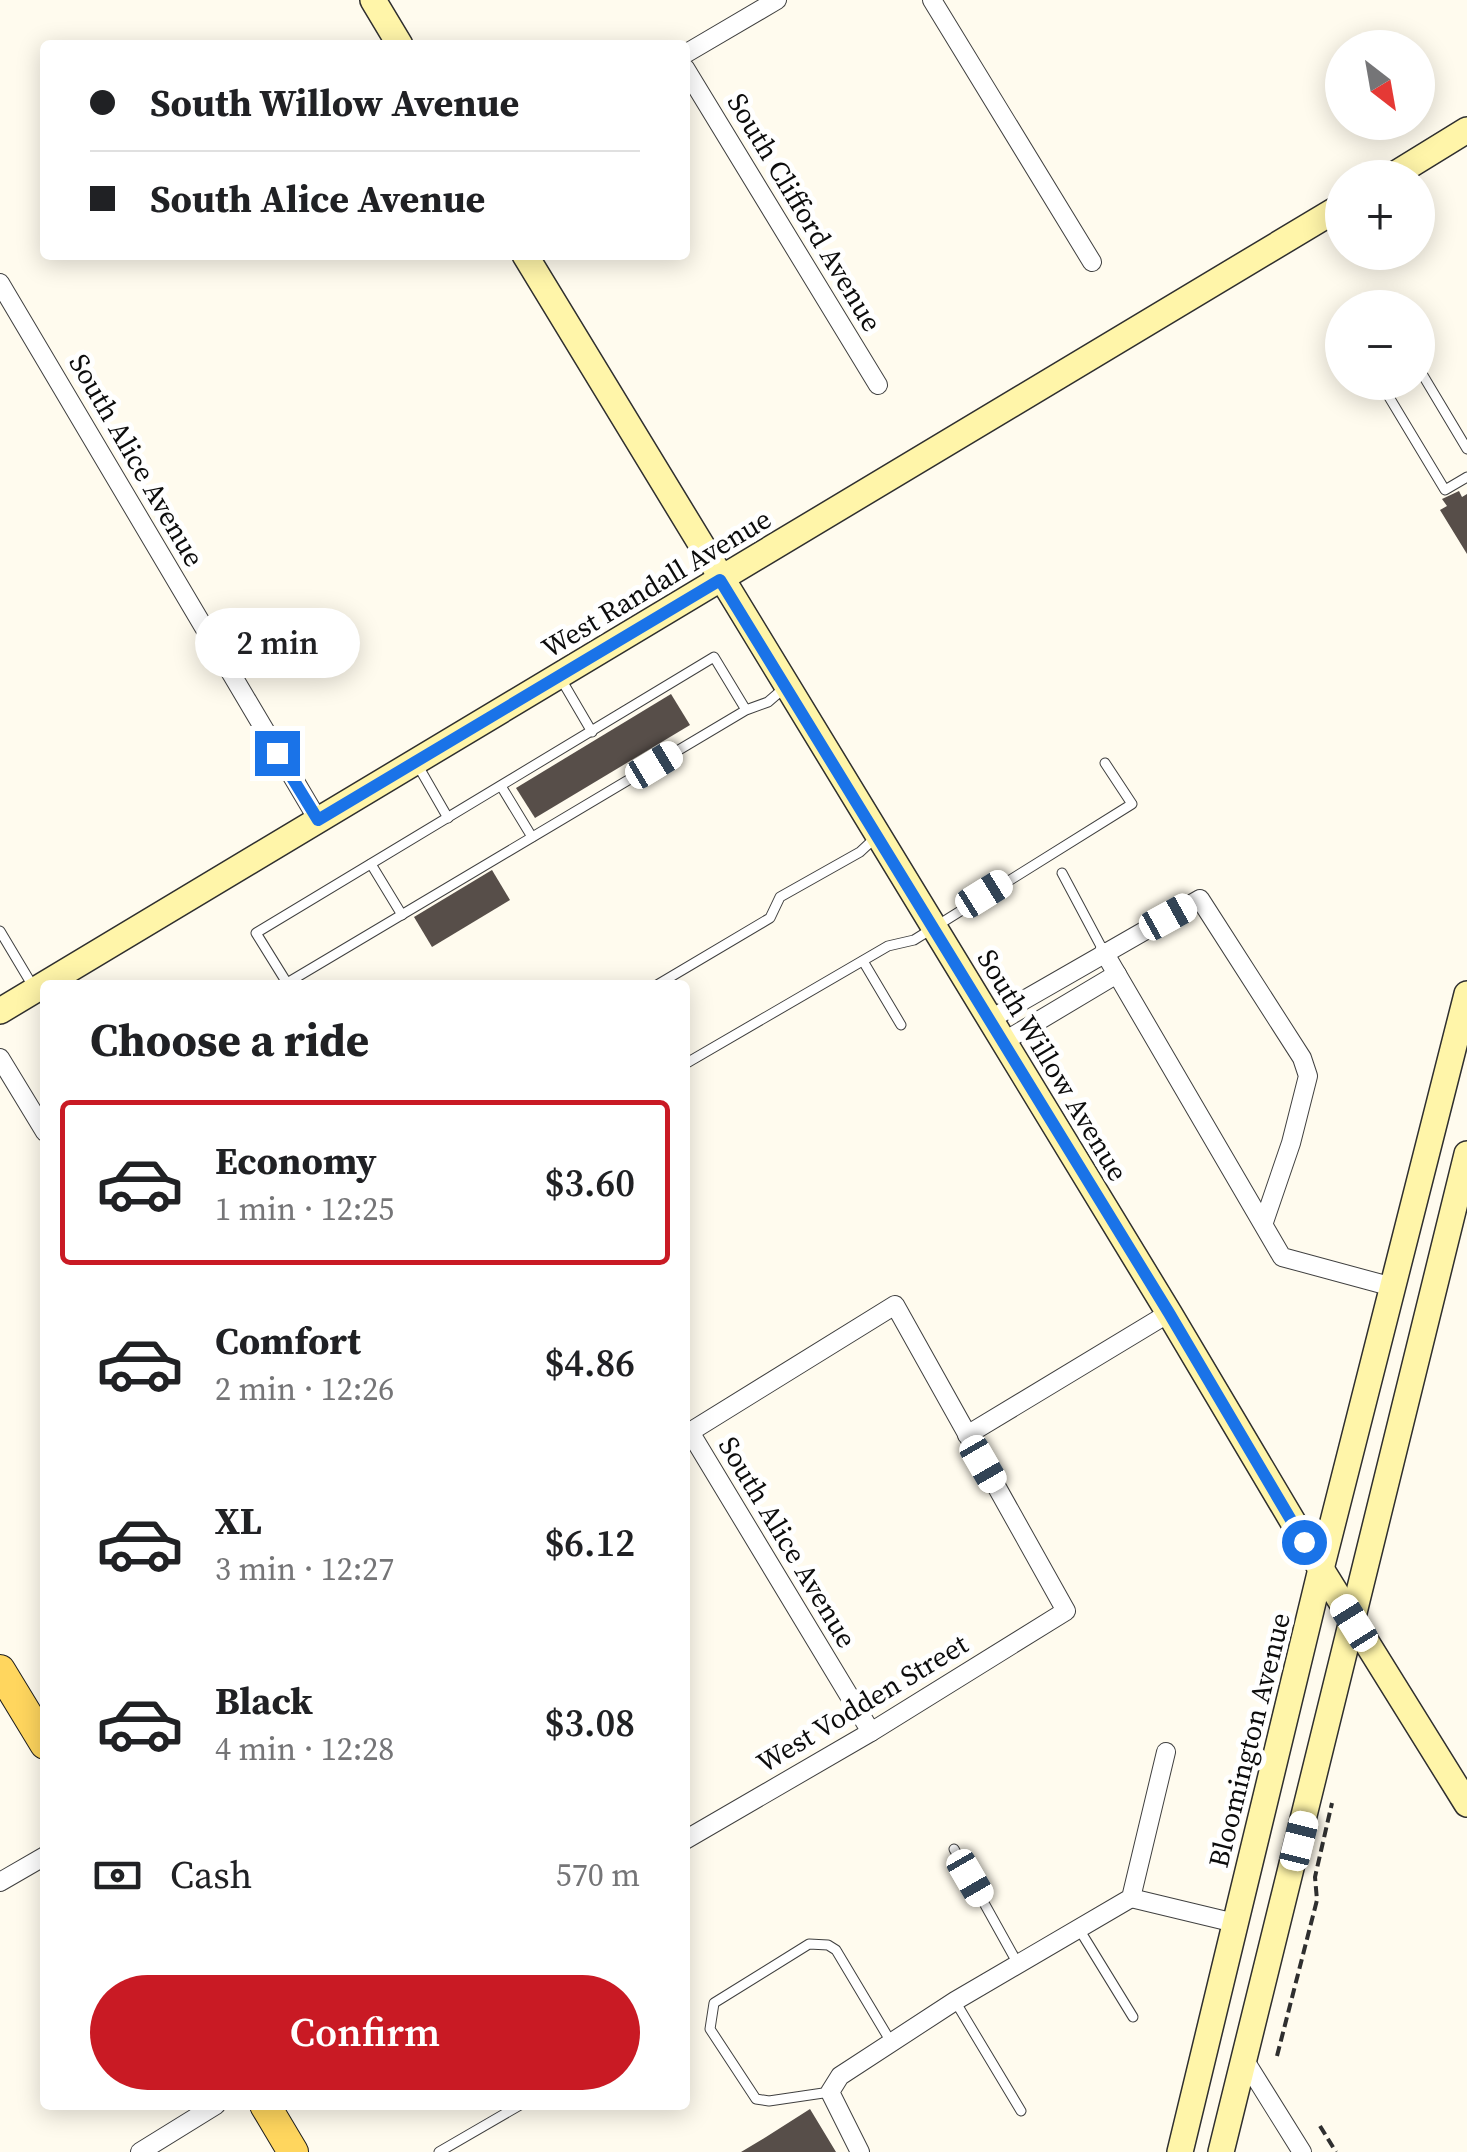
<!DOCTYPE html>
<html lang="en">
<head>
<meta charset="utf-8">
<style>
  body { margin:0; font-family:"Source Serif 4",serif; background:#f6f6f6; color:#202124; height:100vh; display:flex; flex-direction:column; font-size:38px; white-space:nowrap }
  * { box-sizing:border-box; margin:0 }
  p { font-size:32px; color:#757577 }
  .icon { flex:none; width:55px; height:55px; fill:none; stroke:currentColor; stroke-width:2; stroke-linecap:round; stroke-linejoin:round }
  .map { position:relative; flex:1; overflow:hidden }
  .sheet { position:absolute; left:40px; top:980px; width:650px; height:1130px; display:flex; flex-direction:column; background:#fff; border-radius:10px; box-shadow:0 5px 25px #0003 }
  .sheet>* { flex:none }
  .banner { position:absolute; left:40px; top:40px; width:650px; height:220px; border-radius:10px; box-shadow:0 5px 25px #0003; display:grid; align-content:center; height:220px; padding:0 50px; background:#fff }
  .needle { width:65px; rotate:149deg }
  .fabs { position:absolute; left:1325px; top:30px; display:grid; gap:20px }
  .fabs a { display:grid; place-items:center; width:110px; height:110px; border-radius:50%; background:#fff; box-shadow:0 5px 25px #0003; font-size:50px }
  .end { position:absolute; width:45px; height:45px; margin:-22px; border:12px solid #1a73e8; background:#fff; box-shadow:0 0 0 5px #fff }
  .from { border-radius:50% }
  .bubble { position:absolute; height:70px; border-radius:35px; background:#fff; box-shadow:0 5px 25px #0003; font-size:32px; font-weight:600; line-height:70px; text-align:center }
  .car { position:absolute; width:30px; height:60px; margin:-30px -15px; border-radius:12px; box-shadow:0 0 8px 2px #0007; background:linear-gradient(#fff 24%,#345 0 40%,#fff 0 76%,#345 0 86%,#fff 0) }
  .banner b { display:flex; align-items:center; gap:35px; height:95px; font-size:38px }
  .banner b+b { border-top:2px solid #e0e0e0 }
  .banner i { width:25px; height:25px; background:#202124 }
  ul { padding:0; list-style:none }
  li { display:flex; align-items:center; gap:30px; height:165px; margin:0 20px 15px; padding:0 30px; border:5px solid transparent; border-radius:10px }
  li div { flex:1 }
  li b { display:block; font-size:38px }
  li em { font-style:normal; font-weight:600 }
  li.current { border-color:#c91a24 }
  li>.icon { width:90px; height:90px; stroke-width:1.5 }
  h2 { padding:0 50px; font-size:45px; line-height:120px }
  .pay { display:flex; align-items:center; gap:25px; height:110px; padding:0 50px; font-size:38px }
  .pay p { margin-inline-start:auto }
  .action { display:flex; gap:20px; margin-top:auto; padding:20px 50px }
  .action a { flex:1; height:115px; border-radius:60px; background:#c91a24; color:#fff; font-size:40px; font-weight:600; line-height:115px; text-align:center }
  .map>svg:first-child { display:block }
  .building { fill:#574e49 }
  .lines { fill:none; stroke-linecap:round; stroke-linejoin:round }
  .lane-casing { stroke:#404040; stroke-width:11 }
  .street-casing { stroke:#404040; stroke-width:20 }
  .secondary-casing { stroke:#2f2f2f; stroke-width:28 }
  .primary-casing { stroke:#1e1e1e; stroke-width:32 }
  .path { stroke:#2f2f2f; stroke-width:4; stroke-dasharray:10 5; stroke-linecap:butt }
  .lane { stroke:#fff; stroke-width:9 }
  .street { stroke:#fff; stroke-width:18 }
  .secondary { stroke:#fff5a9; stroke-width:25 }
  .primary { stroke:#ffd65e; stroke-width:30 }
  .route { stroke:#1a73e8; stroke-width:12 }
  .labels { text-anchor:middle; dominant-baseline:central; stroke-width:10; stroke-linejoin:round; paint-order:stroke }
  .street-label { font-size:28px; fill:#0d0d0d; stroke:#fff }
</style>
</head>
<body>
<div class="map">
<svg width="1467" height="2152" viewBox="0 0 1467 2152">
  <rect width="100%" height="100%" fill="#fffbee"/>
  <g class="building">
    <polygon points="1459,491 1462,497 1467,494 1467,554 1440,510 1447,506 1442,499"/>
    <polygon points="671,694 690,725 535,818 516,788"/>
    <polygon points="492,870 510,900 432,947 414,917"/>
    <polygon points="810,2109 836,2152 741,2152 766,2137"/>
  </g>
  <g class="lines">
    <defs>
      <g id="lane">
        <polyline points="1418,367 1467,449"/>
        <polyline points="1380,382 1445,490 1467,477"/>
        <polyline points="561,679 592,732"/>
        <polyline points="746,710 714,657 256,933 287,983 746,710 768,702 783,689"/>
        <polyline points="417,764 448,818"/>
        <polyline points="501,786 532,837"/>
        <polyline points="371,864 402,915"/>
        <polyline points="1062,873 1104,952"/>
        <polyline points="0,931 34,988"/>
        <polyline points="863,961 901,1025"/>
        <polyline points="657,985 770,918 780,897 860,852 875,838"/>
        <polyline points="685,1064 888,946 914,940 1132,804 1105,763"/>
        <polyline points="954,1849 1018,1964"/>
        <polyline points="1079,1929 1133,2017"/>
        <polyline points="955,2001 1021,2111"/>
        <polyline points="830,2092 769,2101 756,2099 710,2029 714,2003 809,1944 828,1945 836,1950 891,2042"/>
        <polyline points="439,2152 520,2105"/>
      </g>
      <g id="street">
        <polyline points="932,0 1092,262"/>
        <polyline points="685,54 777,0"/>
        <polyline points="685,68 878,385"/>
        <polyline points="0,283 318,820"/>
        <polyline points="1104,952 1282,1257 1393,1287"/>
        <polyline points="989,1020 1200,899 1302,1058 1308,1076 1291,1143 1264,1222"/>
        <polyline points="1003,1042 1117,974"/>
        <polyline points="0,1058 45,1132"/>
        <polyline points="690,1432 871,1732"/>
        <polyline points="685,1435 895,1305 1066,1611 871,1732 685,1840"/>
        <polyline points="967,1435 1169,1313"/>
        <polyline points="0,1882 45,1856"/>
        <polyline points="1131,1898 1235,1923"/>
        <polyline points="1244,2059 1302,2152"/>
        <polyline points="140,2152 216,2105"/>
        <polyline points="860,2152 830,2092 840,2076 955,2001 1131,1898 1166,1752"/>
      </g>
      <g id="secondary">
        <polyline points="373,0 400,45"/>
        <polyline points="1389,178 1467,130"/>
        <polyline points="525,255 1169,1313 1321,1569 1467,1804"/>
        <polyline points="0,1011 1342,206"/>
        <polyline points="1180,2152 1321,1569 1467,994"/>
        <polyline points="1221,2152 1467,1154"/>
      </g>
      <g id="primary">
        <polyline points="0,1670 45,1744"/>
        <polyline points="265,2105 293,2152"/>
      </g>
    </defs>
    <use href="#lane" class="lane-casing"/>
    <use href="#street" class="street-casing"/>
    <use href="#secondary" class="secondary-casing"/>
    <use href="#primary" class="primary-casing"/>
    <g class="path">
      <polyline points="1277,2056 1317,1900 1315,1877 1332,1803"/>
      <polyline points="1320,2126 1336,2152"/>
    </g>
    <use href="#lane" class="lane"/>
    <use href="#street" class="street"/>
    <use href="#secondary" class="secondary"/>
    <use href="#primary" class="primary"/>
  </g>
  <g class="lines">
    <polyline class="route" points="277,753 318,820 720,580 1169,1313 1304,1542"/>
  </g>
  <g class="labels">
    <g class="street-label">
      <text transform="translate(805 212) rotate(59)">South Clifford Avenue</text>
      <text transform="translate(137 460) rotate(60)">South Alice Avenue</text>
      <text transform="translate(656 583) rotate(-31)">West Randall Avenue</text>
      <text transform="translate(1053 1065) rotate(59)">South Willow Avenue</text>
      <text transform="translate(788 1542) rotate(59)">South Alice Avenue</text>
      <text transform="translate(862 1703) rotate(-31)">West Vodden Street</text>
      <text transform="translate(1249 1740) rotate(-76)">Bloomington Avenue</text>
    </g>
  </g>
</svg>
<div class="fabs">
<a><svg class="needle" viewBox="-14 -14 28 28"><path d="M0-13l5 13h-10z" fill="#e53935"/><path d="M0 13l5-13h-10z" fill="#757577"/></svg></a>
<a>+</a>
<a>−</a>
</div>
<i class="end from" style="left:1304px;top:1542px"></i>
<i class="end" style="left:277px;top:753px"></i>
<div class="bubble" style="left:195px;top:608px;width:165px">2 min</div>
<i class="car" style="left:654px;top:765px;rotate:59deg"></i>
<i class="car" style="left:984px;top:894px;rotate:58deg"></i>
<i class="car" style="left:1168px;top:917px;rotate:61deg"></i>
<i class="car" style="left:983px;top:1464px;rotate:150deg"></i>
<i class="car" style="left:1354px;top:1623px;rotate:328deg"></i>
<i class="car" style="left:1299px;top:1841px;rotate:14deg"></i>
<i class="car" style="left:970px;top:1878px;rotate:150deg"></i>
<div class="banner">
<b><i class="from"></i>South Willow Avenue</b>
<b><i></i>South Alice Avenue</b>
</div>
<section class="sheet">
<h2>Choose a ride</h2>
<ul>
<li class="current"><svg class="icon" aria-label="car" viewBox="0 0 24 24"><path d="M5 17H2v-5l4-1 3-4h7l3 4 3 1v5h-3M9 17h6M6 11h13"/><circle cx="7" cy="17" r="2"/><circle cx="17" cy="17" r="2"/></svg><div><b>Economy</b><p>1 min · 12:25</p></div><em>$3.60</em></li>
<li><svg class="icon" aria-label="car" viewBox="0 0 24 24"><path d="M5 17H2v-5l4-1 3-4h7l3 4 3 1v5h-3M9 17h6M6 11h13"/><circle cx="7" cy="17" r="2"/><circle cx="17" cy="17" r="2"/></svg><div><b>Comfort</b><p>2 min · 12:26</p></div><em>$4.86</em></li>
<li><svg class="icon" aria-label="car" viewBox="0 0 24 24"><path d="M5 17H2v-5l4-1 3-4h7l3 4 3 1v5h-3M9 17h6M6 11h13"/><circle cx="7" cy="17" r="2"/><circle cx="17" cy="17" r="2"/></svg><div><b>XL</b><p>3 min · 12:27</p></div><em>$6.12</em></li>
<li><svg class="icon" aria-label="car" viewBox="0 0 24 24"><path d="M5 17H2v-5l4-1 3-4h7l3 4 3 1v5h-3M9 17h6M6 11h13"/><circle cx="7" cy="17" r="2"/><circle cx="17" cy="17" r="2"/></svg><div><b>Black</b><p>4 min · 12:28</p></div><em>$3.08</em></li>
</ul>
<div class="pay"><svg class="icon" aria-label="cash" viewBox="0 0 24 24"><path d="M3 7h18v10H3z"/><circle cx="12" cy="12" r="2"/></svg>Cash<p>570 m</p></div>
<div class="action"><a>Confirm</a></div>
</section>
</div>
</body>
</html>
